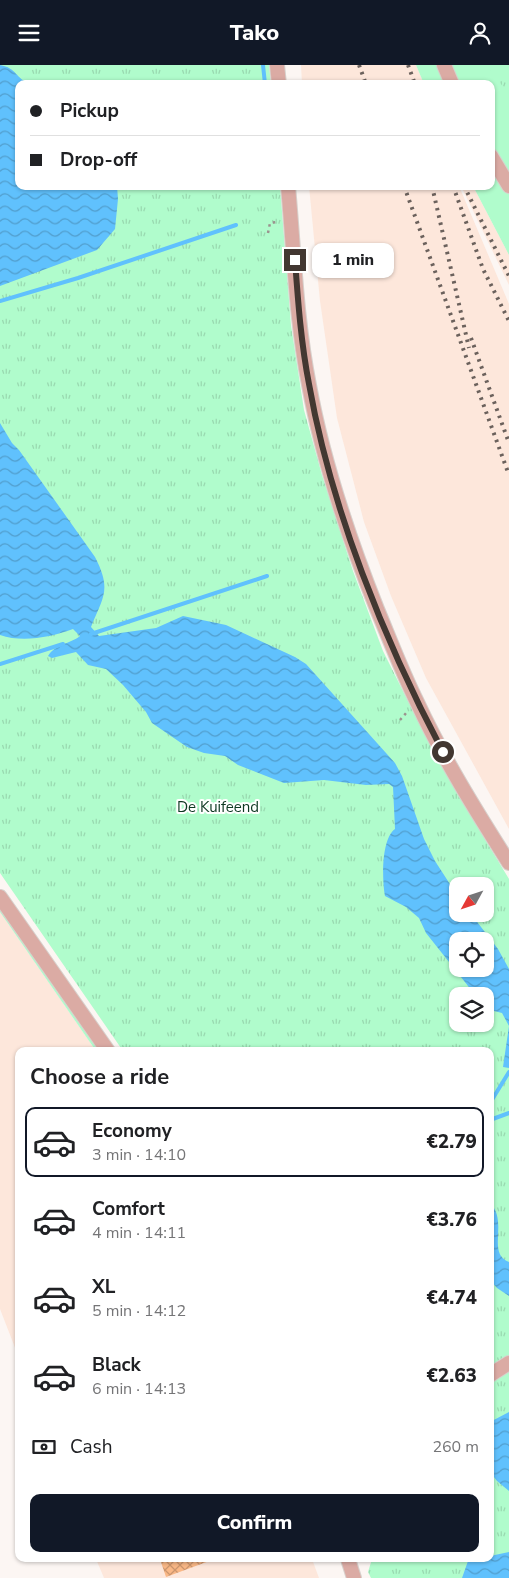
<!DOCTYPE html>
<html lang="en">
<head>
<meta charset="utf-8">
<style>
  body { margin:0; font-family:"Nunito Sans",sans-serif; background:#f2f2f2; color:#202124; height:100vh; display:flex; flex-direction:column; font-size:19px; white-space:nowrap }
  * { box-sizing:border-box; margin:0 }
  p { font-size:16px; color:#757577 }
  .icon { flex:none; width:28px; height:28px; fill:none; stroke:currentColor; stroke-width:2; stroke-linecap:round; stroke-linejoin:round }
  .map { position:relative; flex:1; overflow:hidden }
  .sheet { position:absolute; left:15px; top:982px; width:479px; height:515px; display:flex; flex-direction:column; background:#fff; border-radius:10px; box-shadow:0 1px 4px #0004 }
  .sheet>* { flex:none }
  .top-card { position:absolute; left:15px; top:15px; width:480px; height:110px; border-radius:10px; box-shadow:0 1px 4px #0004; display:grid; align-content:center; height:110px; padding:0 15px; background:#fff }
  .needle { width:32px; rotate:230deg }
  .fabs { position:absolute; left:449px; top:812px; display:grid; gap:10px }
  .fabs a { display:grid; place-items:center; width:45px; height:45px; border-radius:10px; background:#fff; box-shadow:0 1px 4px #0004; font-size:25px }
  .end { position:absolute; width:22px; height:22px; margin:-11px; border:6px solid #423731; background:#fff; box-shadow:0 0 0 2px #fff }
  .from { border-radius:50% }
  .bubble { position:absolute; height:35px; border-radius:10px; background:#fff; box-shadow:0 1px 4px #0004; font-size:16px; font-weight:800; line-height:35px; text-align:center }
  .top-card b { display:flex; align-items:center; gap:18px; height:48px; font-size:19px }
  .top-card b+b { border-top:1px solid #e0e0e0 }
  .top-card i { width:12px; height:12px; background:#202124 }
  ul { padding:0; list-style:none }
  li { display:flex; align-items:center; gap:15px; height:70px; margin:0 10px 8px; padding:0 5px; border:2px solid transparent; border-radius:10px }
  li div { flex:1 }
  li b { display:block; font-size:19px }
  li em { font-style:normal; font-weight:800 }
  li.active { border-color:#111827 }
  li>.icon { width:45px; height:45px; stroke-width:1.5 }
  h2 { padding:0 15px; font-size:22px; line-height:60px }
  .pay { display:flex; align-items:center; gap:12px; height:55px; padding:0 15px; font-size:19px }
  .pay p { margin-inline-start:auto }
  .primary-button { display:flex; gap:10px; margin-top:auto; padding:10px 15px }
  .primary-button a { flex:1; height:58px; border-radius:10px; background:#111827; color:#fff; font-size:20px; font-weight:800; line-height:58px; text-align:center }
  header { display:flex; justify-content:space-between; align-items:center; height:65px; padding:0 15px; background:#111827; color:#fff; font-size:22px; font-weight:800 }
  .map>svg:first-child { display:block }
  .built { fill:#fde7db }
  .green { fill:#b0fccc }
  .park { fill:url(#park-tufts); fill-rule:evenodd }
  .water { fill:url(#water-waves); fill-rule:evenodd }
  .lines { fill:none; stroke-linecap:round; stroke-linejoin:round }
  .stream { stroke:#60c1fd; stroke-width:4 }
  .building { fill:url(#building-cross-hatch) }
  .minor-casing { stroke:#d7d0cc; stroke-width:16 }
  .path { stroke:#9b928e; stroke-width:2.5; stroke-dasharray:2.5 4; stroke-linecap:butt }
  .minor { stroke:#dbaba4; stroke-width:14 }
  .rail { stroke:#6b615c; stroke-width:4; stroke-dasharray:2.5 5; stroke-linecap:butt }
  .route { stroke:#423731; stroke-width:6 }
  .labels { text-anchor:middle; dominant-baseline:central; stroke-width:4; stroke-linejoin:round; paint-order:stroke }
  .park-label { font-size:15px; fill:#0d3821; stroke:#fff }
</style>
</head>
<body>
<header><svg class="icon" aria-label="menu" viewBox="0 0 24 24"><path d="M4 6h16M4 12h16M4 18h16"/></svg>Tako<svg class="icon" aria-label="person" viewBox="0 0 24 24"><circle cx="12" cy="8" r="4"/><path d="M4 21q1-7 8-7t8 7"/></svg></header>
<div class="map">
<svg width="509" height="1513" viewBox="0 0 509 1513">
  <defs>
    <pattern id="park-tufts" width="24" height="20" patternUnits="userSpaceOnUse" patternTransform="scale(1.25)"><rect width="24" height="20" fill="#b0fccc"/><path d="M3 7l-1-3M5 7V3M7 7l1-3M15 17l-1-3M17 17v-4M19 17l1-3" fill="none" stroke="#99d9b0"/></pattern>
    <pattern id="water-waves" width="16" height="10" patternUnits="userSpaceOnUse" patternTransform="scale(1.25)"><rect width="16" height="10" fill="#60c1fd"/><path d="M0 5q4-4 8 0t8 0" fill="none" stroke="#519ecd"/></pattern>
    <pattern id="building-cross-hatch" width="8" height="8" patternUnits="userSpaceOnUse" patternTransform="scale(1.25)"><rect width="8" height="8" fill="#fab886"/><path d="M0 0l8 8M0 8l8-8" fill="none" stroke="#cc966e"/></pattern>
  </defs>
  <rect width="100%" height="100%" fill="#fcf6f3"/>
  <g class="built">
    <polygon points="301,0 416,0 424,19 302,19"/>
    <polygon points="309,121 459,121 509,239 509,764 426,613 391,531 364,457 337,353 320,236"/>
    <polygon points="461,121 473,121 509,190 509,220"/>
    <polygon points="0,847 96,986 19,986 19,1293 0,1244"/>
    <polygon points="96,1494 312,1494 319,1513 104,1513"/>
  </g>
  <g class="green">
    <polygon points="416,0 440,0 449,19 424,19"/>
    <polygon points="448,0 504,0 509,7 509,112 491,84 491,19 456,19"/>
    <polygon points="491,99 509,128 509,190 473,121 491,121"/>
    <polygon points="0,839 103,986 96,986 0,847"/>
  </g>
  <g class="park">
    <path d="M0 0H269L271 19H19V121H280L291 260 304 345 322 410 353 506 383 586 419 658 465 741 509 814V1513H371L368 1507 372 1494H490V986H123L0 808ZM458 821H485V849H458ZM458 876H485V904H458ZM458 931H485V959H458Z"/>
    <polygon points="487,0 509,0 509,30"/>
  </g>
  <g class="water">
    <path d="M0 0C17 3 15 13 30 19H19V121H117L118 134 115 164 97 185 0 221Z"/>
    <path d="M0 358 12 378 19 385 95 492C112 525 103 532 91 562L99 571 156 563 183 551 226 560 295 592 306 599 395 698 402 711 424 774 435 796 457 830 458 849H471L498 884 509 904V1003L503 1002 509 961 502 948 486 944 485 931H476L426 868 419 853 406 842 385 831C382 815 381 774 395 764L393 722 389 719 366 720 324 715 284 718 238 700 225 691 204 688 187 682 152 658 146 647 123 620 106 604 88 600 76 587 52 593 48 591C55 579 70 579 80 571L73 564C51 572 23 578 0 570ZM458 876H485V904H458Z"/>
    <path d="M490 1138C509 1157 486 1188 509 1197V1231L497 1223 490 1215Z"/>
    <polygon points="509,1347 509,1426 497,1416 490,1407 490,1357"/>
    <polygon points="509,1487 509,1513 462,1513 468,1496 475,1494 490,1494 490,1491"/>
  </g>
  <g class="lines">
    <g class="stream">
      <polyline points="263,0 265,19"/>
      <polyline points="0,236 78,213 236,160"/>
      <polyline points="91,569 267,511"/>
      <polyline points="0,599 63,579"/>
      <polyline points="490,1038 509,1007"/>
      <polyline points="490,1055 509,1048"/>
    </g>
  </g>
  <polygon class="building" points="160,1494 212,1494 212,1495 166,1512"/>
  <g class="lines">
    <defs>
      <g id="minor">
        <polyline points="277,0 279,19"/>
        <polyline points="444,0 452,19"/>
        <polyline points="491,91 509,121"/>
        <path d="M288 121C294 187 296 255 309 320 323 397 348 471 377 544 390 575 402 607 417 637 443 693 476 746 509 798"/>
        <polyline points="0,832 108,986"/>
        <polyline points="490,1310 509,1298"/>
        <polyline points="348,1494 354,1513"/>
      </g>
    </defs>
    <use href="#minor" class="minor-casing"/>
    <g class="path">
      <polyline points="268,168 270,158 277,157"/>
      <polyline points="400,655 407,647"/>
    </g>
    <use href="#minor" class="minor"/>
    <g class="rail">
      <polyline points="359,0 366,19"/>
      <polyline points="408,0 415,19"/>
      <polyline points="404,121 509,410"/>
      <polyline points="432,121 469,283"/>
      <polyline points="453,121 483,204 509,256"/>
      <polyline points="464,121 509,211"/>
      <polyline points="471,273 509,378"/>
    </g>
  </g>
  <g class="lines">
    <path class="route" d="M295 195C298 236 301 278 309 319 331 444 384 575 443 687"/>
  </g>
  <g class="labels">
    <g class="park-label">
      <text x="218" y="742">De Kuifeend</text>
    </g>
  </g>
</svg>
<div class="fabs">
<a><svg class="needle" viewBox="-14 -14 28 28"><path d="M0-13l5 13h-10z" fill="#e53935"/><path d="M0 13l5-13h-10z" fill="#757577"/></svg></a>
<a><svg class="icon" aria-label="locate" viewBox="0 0 24 24"><circle cx="12" cy="12" r="6"/><path d="M12 2v4M12 18v4M2 12h4M18 12h4"/></svg></a>
<a><svg class="icon" aria-label="layers" viewBox="0 0 24 24"><path d="M12 4l9 5-9 5-9-5zM3 14l9 5 9-5"/></svg></a>
</div>
<i class="end from" style="left:443px;top:687px"></i>
<i class="end" style="left:295px;top:195px"></i>
<div class="bubble" style="left:312px;top:178px;width:82px">1 min</div>
<div class="top-card">
<b><i class="from"></i>Pickup</b>
<b><i></i>Drop-off</b>
</div>
<section class="sheet">
<h2>Choose a ride</h2>
<ul>
<li class="active"><svg class="icon" aria-label="car" viewBox="0 0 24 24"><path d="M5 17H2v-5l4-1 3-4h7l3 4 3 1v5h-3M9 17h6M6 11h13"/><circle cx="7" cy="17" r="2"/><circle cx="17" cy="17" r="2"/></svg><div><b>Economy</b><p>3 min · 14:10</p></div><em>€2.79</em></li>
<li><svg class="icon" aria-label="car" viewBox="0 0 24 24"><path d="M5 17H2v-5l4-1 3-4h7l3 4 3 1v5h-3M9 17h6M6 11h13"/><circle cx="7" cy="17" r="2"/><circle cx="17" cy="17" r="2"/></svg><div><b>Comfort</b><p>4 min · 14:11</p></div><em>€3.76</em></li>
<li><svg class="icon" aria-label="car" viewBox="0 0 24 24"><path d="M5 17H2v-5l4-1 3-4h7l3 4 3 1v5h-3M9 17h6M6 11h13"/><circle cx="7" cy="17" r="2"/><circle cx="17" cy="17" r="2"/></svg><div><b>XL</b><p>5 min · 14:12</p></div><em>€4.74</em></li>
<li><svg class="icon" aria-label="car" viewBox="0 0 24 24"><path d="M5 17H2v-5l4-1 3-4h7l3 4 3 1v5h-3M9 17h6M6 11h13"/><circle cx="7" cy="17" r="2"/><circle cx="17" cy="17" r="2"/></svg><div><b>Black</b><p>6 min · 14:13</p></div><em>€2.63</em></li>
</ul>
<div class="pay"><svg class="icon" aria-label="cash" viewBox="0 0 24 24"><path d="M3 7h18v10H3z"/><circle cx="12" cy="12" r="2"/></svg>Cash<p>260 m</p></div>
<div class="primary-button"><a>Confirm</a></div>
</section>
</div>
</body>
</html>
